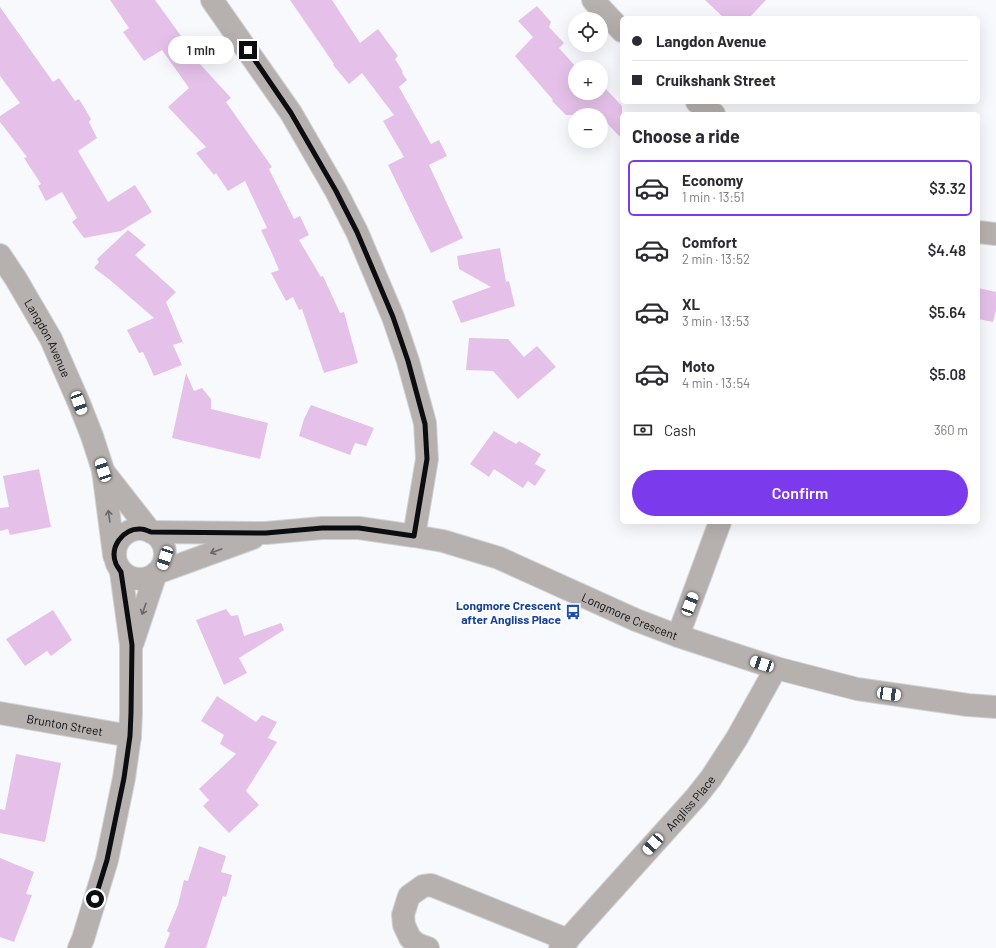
<!DOCTYPE html>
<html lang="en">
<head>
<meta charset="utf-8">
<style>
  body { margin:0; font-family:Barlow,sans-serif; background:#f7f7f7; color:#2b2b33; height:100vh; display:flex; flex-direction:column; font-size:15px; white-space:nowrap }
  * { box-sizing:border-box; margin:0 }
  p { font-size:13px; color:#7c7c81 }
  .icon { flex:none; width:22px; height:22px; fill:none; stroke:currentColor; stroke-width:2; stroke-linecap:round; stroke-linejoin:round }
  .map { position:relative; flex:1; overflow:hidden }
  .sheet { position:absolute; left:620px; top:112px; width:360px; height:412px; display:flex; flex-direction:column; background:#fff; border-radius:6px; box-shadow:0 4px 16px #0002 }
  .sheet>* { flex:none }
  .guide { position:absolute; left:620px; top:16px; width:360px; height:88px; border-radius:6px; box-shadow:0 4px 16px #0002; display:grid; align-content:center; height:88px; padding:0 12px; background:#fff }
  .controls { position:absolute; left:568px; top:12px; display:grid; gap:8px }
  .controls a { display:grid; place-items:center; width:40px; height:40px; border-radius:50%; background:#fff; box-shadow:0 4px 16px #0002; font-size:20px }
  .end { position:absolute; width:18px; height:18px; margin:-9px; border:5px solid #0c0d11; background:#fff; box-shadow:0 0 0 2px #fff }
  .from { border-radius:50% }
  .bubble { position:absolute; height:28px; border-radius:14px; background:#fff; box-shadow:0 4px 16px #0002; font-size:13px; font-weight:600; line-height:28px; text-align:center }
  .car { position:absolute; width:12px; height:24px; margin:-12px -6px; border-radius:5px; box-shadow:0 0 3px 1px #0007; background:linear-gradient(#fff 24%,#345 0 40%,#fff 0 76%,#345 0 86%,#fff 0) }
  .guide b { display:flex; align-items:center; gap:14px; height:38px; font-size:15px }
  .guide b+b { border-top:1px solid #e1e1e2 }
  .guide i { width:10px; height:10px; background:#2b2b33 }
  ul { padding:0; list-style:none }
  li { display:flex; align-items:center; gap:12px; height:56px; margin:0 8px 6px; padding:0 4px; border:2px solid transparent; border-radius:6px }
  li div { flex:1 }
  li b { display:block; font-size:15px }
  li em { font-style:normal; font-weight:600 }
  li.current { border-color:#7c3aed }
  li>.icon { width:36px; height:36px; stroke-width:1.5 }
  h2 { padding:0 12px; font-size:18px; line-height:48px }
  .pay { display:flex; align-items:center; gap:10px; height:44px; padding:0 12px; font-size:15px }
  .pay p { margin-inline-start:auto }
  .cta { display:flex; gap:8px; margin-top:auto; padding:8px 12px }
  .cta a { flex:1; height:46px; border-radius:24px; background:#7c3aed; color:#fff; font-size:16px; font-weight:600; line-height:46px; text-align:center }
  .map>svg:first-child { display:block }
  .building { fill:#e5c1e9 }
  .lines { fill:none; stroke-linecap:round; stroke-linejoin:round }
  .minor-casing { stroke:#d2d3d7; stroke-width:24 }
  .minor { stroke:#b6b1af; stroke-width:22 }
  .oneway { stroke:#6a6768 }
  .route { stroke:#0c0d11; stroke-width:5 }
  .labels { text-anchor:middle; dominant-baseline:central; stroke-width:3; stroke-linejoin:round; paint-order:stroke }
  .street-label { font-size:12px; fill:#0c0d11; stroke:#fff }
  .transit-label { font-size:12px; font-weight:bold; fill:#164399; stroke:#fff; text-anchor:end }
</style>
</head>
<body>
<div class="map">
<svg width="996" height="948" viewBox="0 0 996 948">
  <rect width="100%" height="100%" fill="#f8f9fd"/>
  <g class="building">
    <polygon points="110,0 155,0 192,51 190,53 231,98 226,102 272,167 269,169 294,219 300,216 309,235 299,240 321,277 323,276 340,313 344,312 358,363 324,373 302,309 299,310 293,297 286,301 271,273 279,270 271,251 261,230 267,228 245,181 228,191 216,173 214,175 196,153 206,147 168,107 189,88 162,50 144,61 123,32 129,28"/>
    <polygon points="290,0 332,0 360,43 378,29 398,56 395,59 403,72 402,73 407,80 399,87 431,144 439,140 447,156 429,165 463,238 431,253 388,165 404,157 383,121 394,115 362,73 349,84 333,65 334,64"/>
    <polygon points="705,0 766,0 749,18 724,18"/>
    <polygon points="537,6 551,22 549,27 564,43 559,48 576,67 575,93 601,93 601,84 622,106 622,139 601,117 601,115 566,115 552,101 553,100 515,56 533,37 518,21"/>
    <polygon points="0,7 53,82 59,78 75,101 79,99 91,119 89,122 97,138 78,151 108,202 135,185 152,212 121,231 84,238 72,222 77,218 62,192 46,201 38,186 41,184 24,158 27,157 0,122 0,116 20,103 0,76"/>
    <polygon points="128,230 146,245 135,255 176,292 166,302 184,345 182,342 173,345 182,365 154,376 143,352 139,353 127,330 154,318 110,280 94,268 99,262 97,259"/>
    <polygon points="500,248 506,282 509,281 515,306 461,323 452,301 491,287 459,269 457,256"/>
    <polygon points="978,288 996,292 996,311 993,322 978,319"/>
    <polygon points="469,338 508,339 524,357 537,346 556,367 518,399 493,371 466,370"/>
    <polygon points="186,373 194,391 202,388 211,399 211,409 268,423 260,459 172,438"/>
    <polygon points="311,405 374,428 366,446 355,443 350,455 299,436 304,419"/>
    <polygon points="494,431 516,444 519,441 541,454 535,464 546,470 535,486 528,481 523,488 494,469 489,477 470,464"/>
    <polygon points="39,469 51,527 10,535 8,529 0,531 0,508 9,507 3,476"/>
    <polygon points="226,609 231,616 238,615 244,636 281,623 284,630 239,658 247,673 224,685 196,620"/>
    <polygon points="53,610 72,640 51,656 47,651 25,666 6,639"/>
    <polygon points="217,696 256,722 262,715 277,722 268,738 277,742 246,791 259,805 229,833 203,806 209,800 199,789 236,754 220,744 224,735 201,721"/>
    <polygon points="16,754 61,763 45,842 0,833 0,809 5,810"/>
    <polygon points="199,846 226,856 221,872 232,875 226,897 223,896 206,948 164,948 170,933 167,931 178,905 184,880 188,881"/>
    <polygon points="0,858 34,872 26,894 32,895 14,942 0,937"/>
  </g>
  <g class="lines">
    <defs>
      <g id="minor">
        <polyline points="212,0 291,113 336,191 357,232 393,317 408,361 425,423 427,459 414,536"/>
        <polyline points="593,0 622,31"/>
        <polyline points="697,102 714,114"/>
        <polyline points="978,232 996,234"/>
        <path id="s1" d="M0 255 16 279 51 339 79 403 92 436 103 470 114 555"/>
        <polyline points="103,471 150,531"/>
        <circle cx="140" cy="554" r="25"/>
        <path id="s2" d="M151 532 266 533 322 528H359L414 536 443 541 499 558 636 620 678 636 776 668 857 689 968 705 996 707"/>
        <polyline points="157,573 253,538"/>
        <polyline points="678,636 720,522"/>
        <polyline points="133,642 156,573"/>
        <path id="s3" d="M0 713 130 736"/>
        <polyline points="79,948 83,939 107,860 124,778 130,736 131,713 131,645 121,572"/>
        <polyline points="428,948 417,944 410,938 404,925 403,915 409,896 423,886 431,885 568,940"/>
        <path id="s4" d="M560 948 696 797 711 778 737 738 776 668"/>
      </g>
    </defs>
    <use href="#minor" class="minor-casing"/>
    <use href="#minor" class="minor"/>
  </g>
  <defs><path id="oneway-shaft" d="M-6 0H5M1.5-3L5.5 0L1.5 3" fill="none" stroke-width="1.6" stroke-linecap="round" stroke-linejoin="round"/></defs>
  <g class="oneway">
    <use href="#oneway-shaft" transform="translate(109 516) rotate(-98)"/>
    <use href="#oneway-shaft" transform="translate(216 551) rotate(160)"/>
    <use href="#oneway-shaft" transform="translate(144 609) rotate(109)"/>
  </g>
  <g class="lines">
    <path class="route" d="M95 899 107 860 124 778 130 736 131 713 132 645 121 572C119 569 117 566 116 564 109 547 123 528 141 529 144 529 148 531 151 532L266 533 322 528H359L414 536 427 459 425 424 408 361 393 317 357 232 336 191 291 113 248 50"/>
  </g>
  <defs>
    <symbol id="bus-bare" viewBox="-9 -9 18 18"><path d="M-5-6H5V4H4V6H2V4H-2V6H-4V4H-5ZM-3.5-4V0h7V-4ZM-3.5 1.2v1.5H-2V1.2ZM2 1.2v1.5H3.5V1.2Z" fill="#1a4fb4" stroke="#fff" stroke-width="2.5" paint-order="stroke"/></symbol>
  </defs>
  <g fill-rule="evenodd">
    <use href="#bus-bare" x="562" y="601" width="22" height="22"/>
  </g>
  <g class="labels">
    <g class="street-label">
      <text stroke="none"><textPath href="#s1" startOffset="96">Langdon Avenue</textPath></text>
      <text stroke="none"><textPath href="#s2" startOffset="495">Longmore Crescent</textPath></text>
      <text stroke="none"><textPath href="#s3" startOffset="66">Brunton Street</textPath></text>
      <text stroke="none"><textPath href="#s4" startOffset="195">Angliss Place</textPath></text>
    </g>
    <g class="transit-label">
      <text x="561" y="605">Longmore Crescent<tspan x="561" dy="14">after Angliss Place</tspan></text>
    </g>
  </g>
</svg>
<div class="controls">
<a><svg class="icon" aria-label="locate" viewBox="0 0 24 24"><circle cx="12" cy="12" r="6"/><path d="M12 2v4M12 18v4M2 12h4M18 12h4"/></svg></a>
<a>+</a>
<a>−</a>
</div>
<i class="end from" style="left:95px;top:899px"></i>
<i class="end" style="left:248px;top:50px"></i>
<div class="bubble" style="left:168px;top:36px;width:66px">1 min</div>
<i class="car" style="left:79px;top:403px;rotate:160deg"></i>
<i class="car" style="left:103px;top:470px;rotate:342deg"></i>
<i class="car" style="left:165px;top:558px;rotate:198deg"></i>
<i class="car" style="left:690px;top:604px;rotate:21deg"></i>
<i class="car" style="left:762px;top:664px;rotate:288deg"></i>
<i class="car" style="left:889px;top:694px;rotate:98deg"></i>
<i class="car" style="left:653px;top:844px;rotate:222deg"></i>
<div class="guide">
<b><i class="from"></i>Langdon Avenue</b>
<b><i></i>Cruikshank Street</b>
</div>
<section class="sheet">
<h2>Choose a ride</h2>
<ul>
<li class="current"><svg class="icon" aria-label="car" viewBox="0 0 24 24"><path d="M5 17H2v-5l4-1 3-4h7l3 4 3 1v5h-3M9 17h6M6 11h13"/><circle cx="7" cy="17" r="2"/><circle cx="17" cy="17" r="2"/></svg><div><b>Economy</b><p>1 min · 13:51</p></div><em>$3.32</em></li>
<li><svg class="icon" aria-label="car" viewBox="0 0 24 24"><path d="M5 17H2v-5l4-1 3-4h7l3 4 3 1v5h-3M9 17h6M6 11h13"/><circle cx="7" cy="17" r="2"/><circle cx="17" cy="17" r="2"/></svg><div><b>Comfort</b><p>2 min · 13:52</p></div><em>$4.48</em></li>
<li><svg class="icon" aria-label="car" viewBox="0 0 24 24"><path d="M5 17H2v-5l4-1 3-4h7l3 4 3 1v5h-3M9 17h6M6 11h13"/><circle cx="7" cy="17" r="2"/><circle cx="17" cy="17" r="2"/></svg><div><b>XL</b><p>3 min · 13:53</p></div><em>$5.64</em></li>
<li><svg class="icon" aria-label="car" viewBox="0 0 24 24"><path d="M5 17H2v-5l4-1 3-4h7l3 4 3 1v5h-3M9 17h6M6 11h13"/><circle cx="7" cy="17" r="2"/><circle cx="17" cy="17" r="2"/></svg><div><b>Moto</b><p>4 min · 13:54</p></div><em>$5.08</em></li>
</ul>
<div class="pay"><svg class="icon" aria-label="cash" viewBox="0 0 24 24"><path d="M3 7h18v10H3z"/><circle cx="12" cy="12" r="2"/></svg>Cash<p>360 m</p></div>
<div class="cta"><a>Confirm</a></div>
</section>
</div>
</body>
</html>
